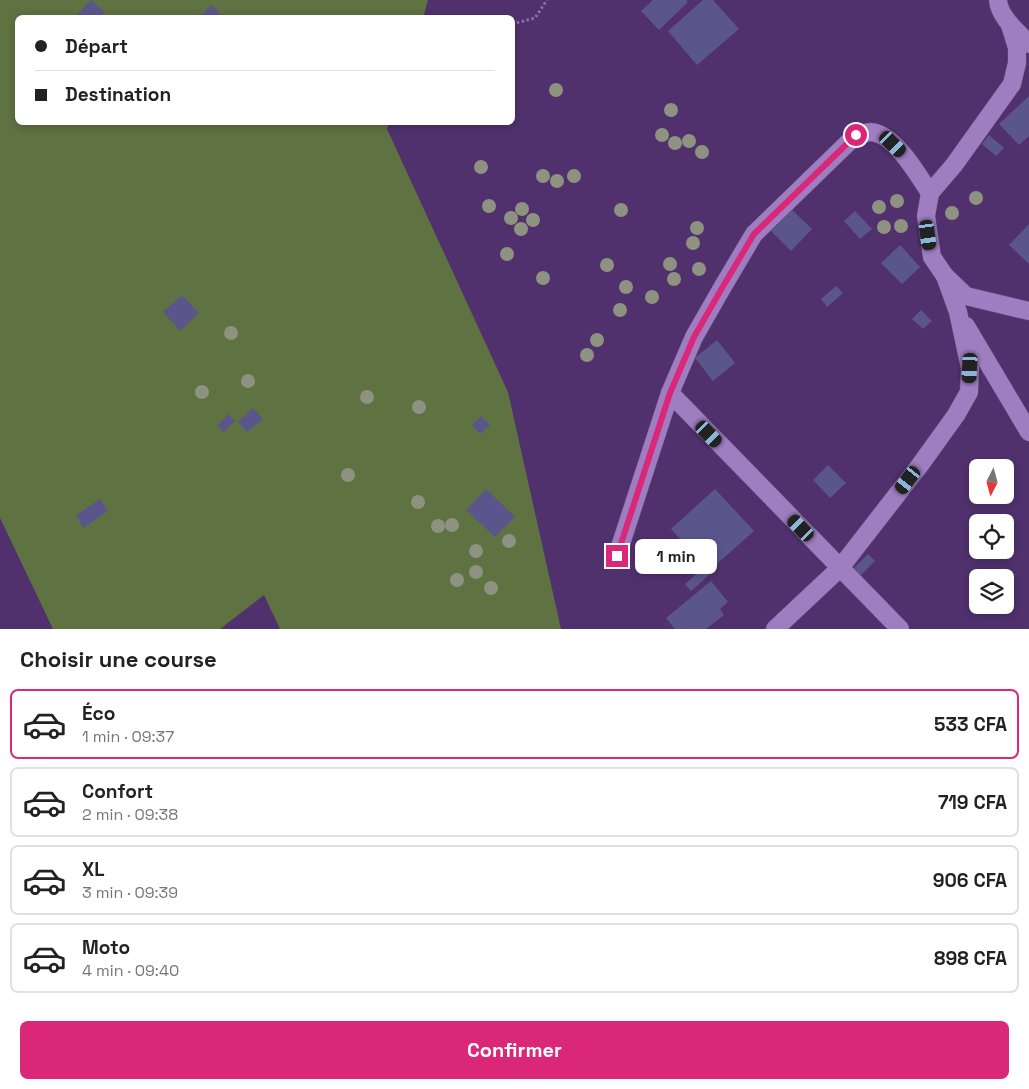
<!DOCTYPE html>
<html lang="fr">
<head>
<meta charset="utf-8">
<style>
  body { margin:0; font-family:"Space Grotesk",sans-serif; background:#f2f2f2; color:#222; height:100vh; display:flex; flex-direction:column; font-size:19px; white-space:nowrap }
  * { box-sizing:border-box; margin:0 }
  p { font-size:16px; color:#767676 }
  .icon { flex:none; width:28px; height:28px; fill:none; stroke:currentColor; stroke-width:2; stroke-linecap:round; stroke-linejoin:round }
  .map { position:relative; height:629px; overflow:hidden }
  .details { display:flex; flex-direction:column; background:#fff; flex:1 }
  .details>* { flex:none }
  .top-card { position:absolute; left:15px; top:15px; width:500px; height:110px; border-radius:8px; box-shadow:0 2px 8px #0003; display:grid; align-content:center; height:110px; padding:0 20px; background:#fff }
  .needle { width:32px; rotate:186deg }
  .buttons { position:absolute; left:969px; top:459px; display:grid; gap:10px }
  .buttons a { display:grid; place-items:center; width:45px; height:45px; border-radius:8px; background:#fff; box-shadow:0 2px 8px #0003; font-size:25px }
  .end { position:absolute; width:22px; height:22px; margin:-11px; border:6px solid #db2777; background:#fff; box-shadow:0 0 0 2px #fff }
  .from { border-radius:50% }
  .bubble { position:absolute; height:35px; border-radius:8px; background:#fff; box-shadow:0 2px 8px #0003; font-size:16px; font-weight:700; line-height:35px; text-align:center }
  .car { position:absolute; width:15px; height:30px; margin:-15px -8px; border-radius:6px; box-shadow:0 0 4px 1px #0007; background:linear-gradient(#222 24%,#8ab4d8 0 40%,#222 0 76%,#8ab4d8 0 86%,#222 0) }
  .top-card b { display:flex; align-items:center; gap:18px; height:48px; font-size:19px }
  .top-card b+b { border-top:1px solid #e0e0e0 }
  .top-card i { width:12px; height:12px; background:#222 }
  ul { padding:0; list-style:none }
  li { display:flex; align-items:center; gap:15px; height:70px; margin:0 10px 8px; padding:0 10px; border:2px solid #e0e0e0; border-radius:8px }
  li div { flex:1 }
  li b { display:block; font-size:19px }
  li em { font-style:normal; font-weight:700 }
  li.active { border-color:#db2777 }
  li>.icon { width:45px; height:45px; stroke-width:1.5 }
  h2 { padding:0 20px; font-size:22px; line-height:60px }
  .primary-button { display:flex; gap:10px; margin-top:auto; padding:10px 20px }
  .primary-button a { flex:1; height:58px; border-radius:8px; background:#db2777; color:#fff; font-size:20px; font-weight:700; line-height:58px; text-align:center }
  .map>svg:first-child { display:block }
  .green { fill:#5f7241 }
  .building { fill:#5a568b }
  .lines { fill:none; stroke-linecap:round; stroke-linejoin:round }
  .minor-casing { stroke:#654b7c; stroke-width:19 }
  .path { stroke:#8971a1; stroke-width:3; stroke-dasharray:2.5 2.5; stroke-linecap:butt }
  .minor { stroke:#9e7ec1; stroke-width:18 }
  .tree { fill:#8e9280 }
  .route { stroke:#db2777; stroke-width:6 }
</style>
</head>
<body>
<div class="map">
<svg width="1029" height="629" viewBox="0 0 1029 629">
  <rect width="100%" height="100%" fill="#50316d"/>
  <polygon class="green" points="0,0 428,0 423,18 18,18 18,122 389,123 387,129 508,392 561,629 280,629 264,595 220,629 53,629 0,518"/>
  <g class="building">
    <polygon points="91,0 105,12 99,18 74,18"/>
    <polygon points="653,0 686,0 688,2 659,30 641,11"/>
    <polygon points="703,0 713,0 739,29 697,65 668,31"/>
    <polygon points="211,5 225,18 199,18"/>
    <polygon points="1029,96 1029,136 1019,145 999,124"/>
    <polygon points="989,135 1004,148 996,156 982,144"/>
    <polygon points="792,210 812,229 791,251 771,231"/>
    <polygon points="855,211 872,229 860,239 844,221"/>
    <polygon points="1029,224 1029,264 1009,245"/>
    <polygon points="900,245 920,267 902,284 881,263"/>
    <polygon points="836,286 843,293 827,307 821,299"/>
    <polygon points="182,295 199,313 180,331 163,312"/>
    <polygon points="921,310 932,321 923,329 912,319"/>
    <polygon points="717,340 735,363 713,381 695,358"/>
    <polygon points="253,408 263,419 247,432 238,422"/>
    <polygon points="228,414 235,421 224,432 217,426"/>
    <polygon points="481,416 490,425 480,434 472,425"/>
    <polygon points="828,465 846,483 830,498 813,480"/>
    <polygon points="486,489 515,517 495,537 466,510"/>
    <polygon points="715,489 754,531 709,571 671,529"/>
    <polygon points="100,499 108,511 83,528 76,515"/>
    <polygon points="868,554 875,561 857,579 850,572"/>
    <polygon points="703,568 709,575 691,591 685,584"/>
    <polygon points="711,581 728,602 720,609 724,615 706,629 675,629 666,618"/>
  </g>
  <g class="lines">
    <defs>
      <g id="minor">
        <path d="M998 0C999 17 1018 32 1029 44"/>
        <polyline points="1010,25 1017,48 1017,63 1012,84 954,165 930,193 926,216 932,257 945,276 966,296 1029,311"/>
        <polyline points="966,326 1029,432"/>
        <polyline points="670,393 900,629"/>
        <path d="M617 556 670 393 694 337 722 288 754 234 856 135C860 134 867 132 871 132 895 134 918 175 930 193"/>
        <polyline points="775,629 840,568 920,465 956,415 969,392 970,368 958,312 945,276"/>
      </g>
    </defs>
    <use href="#minor" class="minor-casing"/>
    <polyline class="path" points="512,24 535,18 547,0"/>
    <use href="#minor" class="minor"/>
  </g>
  <g class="tree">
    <circle cx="556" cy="90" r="7"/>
    <circle cx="671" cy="110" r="7"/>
    <circle cx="662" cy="135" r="7"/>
    <circle cx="689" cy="141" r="7"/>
    <circle cx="675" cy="143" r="7"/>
    <circle cx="702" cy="152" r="7"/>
    <circle cx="481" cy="167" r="7"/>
    <circle cx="543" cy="176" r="7"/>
    <circle cx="574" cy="176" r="7"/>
    <circle cx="557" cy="181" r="7"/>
    <circle cx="976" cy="198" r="7"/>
    <circle cx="897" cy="201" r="7"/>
    <circle cx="489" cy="206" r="7"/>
    <circle cx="879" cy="207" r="7"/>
    <circle cx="522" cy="209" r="7"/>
    <circle cx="621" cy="210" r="7"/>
    <circle cx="952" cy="213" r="7"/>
    <circle cx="511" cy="218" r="7"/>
    <circle cx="533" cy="220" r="7"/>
    <circle cx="901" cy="226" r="7"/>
    <circle cx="884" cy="227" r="7"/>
    <circle cx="697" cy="228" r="7"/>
    <circle cx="521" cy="229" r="7"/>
    <circle cx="693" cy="243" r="7"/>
    <circle cx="507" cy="254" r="7"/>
    <circle cx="670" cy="264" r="7"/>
    <circle cx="607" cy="265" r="7"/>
    <circle cx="699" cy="269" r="7"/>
    <circle cx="543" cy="278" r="7"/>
    <circle cx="674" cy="279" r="7"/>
    <circle cx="626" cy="287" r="7"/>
    <circle cx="652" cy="297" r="7"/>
    <circle cx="620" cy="310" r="7"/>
    <circle cx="231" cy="333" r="7"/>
    <circle cx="597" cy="340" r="7"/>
    <circle cx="587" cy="355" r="7"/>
    <circle cx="248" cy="381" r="7"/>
    <circle cx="202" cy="392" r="7"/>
    <circle cx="367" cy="397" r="7"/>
    <circle cx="419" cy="407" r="7"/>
    <circle cx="348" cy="475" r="7"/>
    <circle cx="418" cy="502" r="7"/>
    <circle cx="452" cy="525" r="7"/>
    <circle cx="438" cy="526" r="7"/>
    <circle cx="509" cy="541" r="7"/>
    <circle cx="476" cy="551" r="7"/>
    <circle cx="476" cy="572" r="7"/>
    <circle cx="457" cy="580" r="7"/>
    <circle cx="491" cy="588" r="7"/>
  </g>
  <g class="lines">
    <polyline class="route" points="617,556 670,393 694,337 722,288 754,234 856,135"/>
  </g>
</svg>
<div class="buttons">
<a><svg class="needle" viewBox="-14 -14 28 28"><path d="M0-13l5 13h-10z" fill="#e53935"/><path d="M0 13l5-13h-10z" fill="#767676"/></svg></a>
<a><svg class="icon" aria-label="locate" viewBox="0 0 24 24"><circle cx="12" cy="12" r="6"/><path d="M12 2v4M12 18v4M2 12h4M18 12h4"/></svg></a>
<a><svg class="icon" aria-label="layers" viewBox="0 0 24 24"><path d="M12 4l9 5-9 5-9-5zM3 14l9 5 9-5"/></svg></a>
</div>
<i class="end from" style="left:856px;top:135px"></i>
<i class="end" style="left:617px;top:556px"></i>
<div class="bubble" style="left:635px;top:539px;width:82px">1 min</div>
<i class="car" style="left:893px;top:144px;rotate:134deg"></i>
<i class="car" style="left:928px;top:235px;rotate:172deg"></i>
<i class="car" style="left:970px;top:368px;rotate:183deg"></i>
<i class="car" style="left:709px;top:434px;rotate:136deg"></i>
<i class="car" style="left:908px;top:480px;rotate:217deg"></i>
<i class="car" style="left:801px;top:528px;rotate:316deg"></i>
<div class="top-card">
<b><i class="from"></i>Départ</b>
<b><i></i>Destination</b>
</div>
</div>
<section class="details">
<h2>Choisir une course</h2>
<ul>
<li class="active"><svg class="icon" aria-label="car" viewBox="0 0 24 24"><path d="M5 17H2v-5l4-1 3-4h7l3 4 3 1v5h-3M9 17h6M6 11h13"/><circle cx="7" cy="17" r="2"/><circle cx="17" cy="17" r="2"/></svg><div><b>Éco</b><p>1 min · 09:37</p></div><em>533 CFA</em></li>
<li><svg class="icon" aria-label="car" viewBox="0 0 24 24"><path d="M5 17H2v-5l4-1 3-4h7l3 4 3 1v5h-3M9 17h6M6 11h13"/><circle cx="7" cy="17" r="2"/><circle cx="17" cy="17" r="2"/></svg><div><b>Confort</b><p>2 min · 09:38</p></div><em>719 CFA</em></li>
<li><svg class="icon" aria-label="car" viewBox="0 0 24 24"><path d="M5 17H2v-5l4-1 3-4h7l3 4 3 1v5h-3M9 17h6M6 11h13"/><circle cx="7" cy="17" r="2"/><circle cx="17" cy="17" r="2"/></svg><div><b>XL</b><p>3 min · 09:39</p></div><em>906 CFA</em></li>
<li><svg class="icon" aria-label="car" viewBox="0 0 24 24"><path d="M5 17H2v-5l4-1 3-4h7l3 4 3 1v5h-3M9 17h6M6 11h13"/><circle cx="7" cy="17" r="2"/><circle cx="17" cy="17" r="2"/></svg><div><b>Moto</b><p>4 min · 09:40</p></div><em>898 CFA</em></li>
</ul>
<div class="primary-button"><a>Confirmer</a></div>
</section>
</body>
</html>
